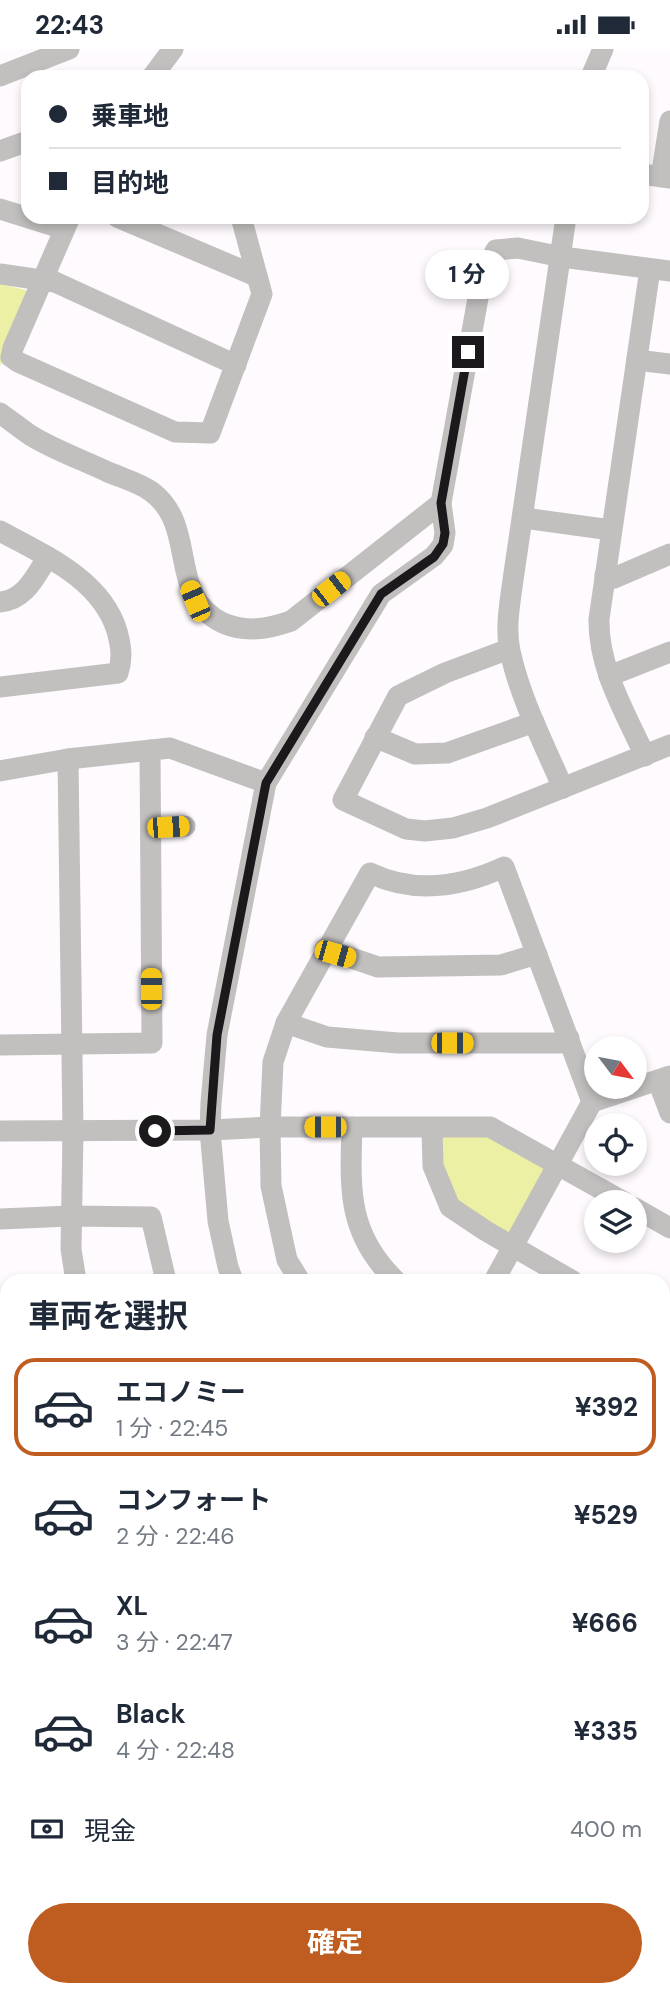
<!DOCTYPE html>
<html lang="ja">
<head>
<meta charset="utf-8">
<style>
  body { margin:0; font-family:"DM Sans","Noto Sans JP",sans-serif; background:#f2f2f3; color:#1f2937; height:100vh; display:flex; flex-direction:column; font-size:26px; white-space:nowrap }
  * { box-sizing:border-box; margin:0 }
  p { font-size:23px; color:#747a83 }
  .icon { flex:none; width:38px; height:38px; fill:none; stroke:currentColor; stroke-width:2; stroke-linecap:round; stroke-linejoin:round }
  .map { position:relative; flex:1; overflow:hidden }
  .side { position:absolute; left:0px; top:1225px; width:670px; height:723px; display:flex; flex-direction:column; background:#fff; border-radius:21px 21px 0 0; box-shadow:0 4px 10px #0003 }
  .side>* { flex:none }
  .guide { position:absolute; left:21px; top:21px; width:628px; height:154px; border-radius:21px; box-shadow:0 4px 10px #0003; display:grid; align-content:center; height:154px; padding:0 28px; background:#fff }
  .needle { width:46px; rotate:122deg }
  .fabs { position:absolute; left:584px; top:987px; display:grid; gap:14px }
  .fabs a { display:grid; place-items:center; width:63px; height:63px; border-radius:50%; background:#fff; box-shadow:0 4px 10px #0003; font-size:35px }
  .end { position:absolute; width:32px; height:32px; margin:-16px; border:9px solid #1b191b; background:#fff; box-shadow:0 0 0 4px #fff }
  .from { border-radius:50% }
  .bubble { position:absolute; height:49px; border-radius:24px; background:#fff; box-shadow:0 4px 10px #0003; font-size:23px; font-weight:700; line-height:49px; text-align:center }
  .car { position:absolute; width:21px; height:42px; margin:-21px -10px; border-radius:9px; box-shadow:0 0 5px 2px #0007; background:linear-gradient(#f5c518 24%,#345 0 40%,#f5c518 0 76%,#345 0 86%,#f5c518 0) }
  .guide b { display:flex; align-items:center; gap:24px; height:66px; font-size:26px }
  .guide b+b { border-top:2px solid #e0e1e3 }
  .guide i { width:18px; height:18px; background:#1f2937 }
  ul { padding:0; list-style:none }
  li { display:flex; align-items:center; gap:21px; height:98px; margin:0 14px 10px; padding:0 14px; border:4px solid transparent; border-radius:21px }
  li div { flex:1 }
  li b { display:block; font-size:26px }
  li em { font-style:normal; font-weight:700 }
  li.selected { border-color:#bf5d20 }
  li>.icon { width:63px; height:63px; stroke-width:1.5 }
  h2 { padding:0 28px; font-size:32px; line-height:84px }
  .pay { display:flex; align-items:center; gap:18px; height:77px; padding:0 28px; font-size:26px }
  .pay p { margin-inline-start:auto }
  .action { display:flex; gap:14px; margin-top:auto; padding:14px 28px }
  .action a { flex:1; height:80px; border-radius:42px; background:#bf5d20; color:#fff; font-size:28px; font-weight:700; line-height:80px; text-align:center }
  .status { display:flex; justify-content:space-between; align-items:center; height:49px; padding:0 35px; background:#fff; direction:ltr }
  .status svg { height:19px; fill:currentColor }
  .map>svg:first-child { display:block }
  .green { fill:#ecf0a5 }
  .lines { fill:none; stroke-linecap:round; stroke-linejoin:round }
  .minor { stroke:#c2bfbf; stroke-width:21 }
  .route { stroke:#1b191b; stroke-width:9 }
</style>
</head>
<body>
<div class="status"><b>22:43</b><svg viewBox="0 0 49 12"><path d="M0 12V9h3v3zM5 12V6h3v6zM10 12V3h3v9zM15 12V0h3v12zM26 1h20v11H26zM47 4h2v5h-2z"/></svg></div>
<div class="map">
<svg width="670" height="1947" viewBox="0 0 670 1947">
  <rect width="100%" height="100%" fill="#fefafe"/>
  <g class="green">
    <polygon points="0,235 26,241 29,247 0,317"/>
    <path d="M443 1084 483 1085 550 1120 512 1188C479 1169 444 1155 440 1112 439 1103 442 1093 443 1084Z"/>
    <polygon points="663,1608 670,1614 670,1734 663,1737"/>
  </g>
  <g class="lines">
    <g class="minor">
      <polyline points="0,27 69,0"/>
      <polyline points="152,28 173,0"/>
      <polyline points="591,28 603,0"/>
      <polyline points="0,102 28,92"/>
      <polyline points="642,125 670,129"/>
      <polyline points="661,128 670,72"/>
      <polyline points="0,160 64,180"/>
      <polyline points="70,168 13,299 11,308 18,313 175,383 210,384 262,245 241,168"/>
      <polyline points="117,168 256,227"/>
      <polyline points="0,225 55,233 236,316"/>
      <polyline points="637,311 670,315"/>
      <path d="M0 364C10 371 20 379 30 386 54 401 83 411 108 423 122 429 140 434 152 443 199 479 166 547 223 574 246 584 268 580 291 572L441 454"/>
      <polyline points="524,469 611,481"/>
      <path d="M0 482C44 506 101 530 117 582 121 597 123 609 118 624L0 638"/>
      <polyline points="605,526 614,529 670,505"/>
      <path d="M0 553C25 551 35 528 47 509"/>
      <polyline points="509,600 445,624 398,647 343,751 406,780 425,782 453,779 487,769 670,696"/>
      <polyline points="609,627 670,603"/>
      <polyline points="375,688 415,705 447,704 534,673"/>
      <path d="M645 707C625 663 598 619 599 570L650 220"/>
      <polyline points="68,710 73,1082 71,1200 76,1232"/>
      <polyline points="0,722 68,710 170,699 266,734"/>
      <path d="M563 739C544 695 520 649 510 602 505 580 510 553 513 531L566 168"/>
      <polyline points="151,779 185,777"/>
      <polyline points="325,900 378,918 501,916 537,905"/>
      <polyline points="286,974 327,988 398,994 560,994 569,989"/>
      <polyline points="0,996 152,994 150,701"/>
      <polyline points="658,1032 670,1064"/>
      <path d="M352 1078C350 1140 347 1185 396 1232"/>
      <polyline points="432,1079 433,1117 450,1158 486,1182 573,1232"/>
      <polyline points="0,1082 210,1081 270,1078 490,1078 624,1153"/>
      <polyline points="635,1159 670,1179"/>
      <polyline points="0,1170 70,1167 151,1168 166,1232"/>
      <polyline points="233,1232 228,1218 218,1172 210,1081 211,1054 217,986 266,734 381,545 434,507 443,496 445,484 441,454 482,227 496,201 518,199 562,208 670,222"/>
      <path d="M300 1232 287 1211 271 1137 270 1078 273 1013 286 974 370 824C414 845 461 838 504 818L592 1053"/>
      <polyline points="494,1232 592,1053 670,1027"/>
      <polyline points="0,1278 7,1293"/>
      <polyline points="663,1282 670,1286"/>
      <polyline points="663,1387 670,1391"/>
      <polyline points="663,1424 670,1420"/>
      <polyline points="0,1474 7,1470"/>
      <polyline points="663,1616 670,1610"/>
      <polyline points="0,1625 7,1626"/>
      <polyline points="663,1678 670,1678"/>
      <polyline points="663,1723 670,1721"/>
      <polyline points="0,1781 7,1780"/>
      <polyline points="0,1805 7,1806"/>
    </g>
  </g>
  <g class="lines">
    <polyline class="route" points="155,1082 210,1081 217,986 266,734 381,545 434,508 443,495 445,484 441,454 468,303"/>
  </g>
</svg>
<div class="fabs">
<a><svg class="needle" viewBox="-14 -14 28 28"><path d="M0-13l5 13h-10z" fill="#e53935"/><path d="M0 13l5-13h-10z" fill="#747a83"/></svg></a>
<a><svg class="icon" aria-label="locate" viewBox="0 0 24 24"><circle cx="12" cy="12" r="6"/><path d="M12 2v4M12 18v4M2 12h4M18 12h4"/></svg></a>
<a><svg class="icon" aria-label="layers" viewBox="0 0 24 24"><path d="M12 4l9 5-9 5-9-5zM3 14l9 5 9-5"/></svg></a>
</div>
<i class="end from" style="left:155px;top:1082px"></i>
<i class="end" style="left:468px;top:303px"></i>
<div class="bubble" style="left:425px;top:201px;width:84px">1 分</div>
<i class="car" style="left:331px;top:540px;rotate:52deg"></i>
<i class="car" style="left:195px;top:552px;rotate:337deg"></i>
<i class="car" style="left:168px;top:778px;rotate:87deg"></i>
<i class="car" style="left:335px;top:905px;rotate:106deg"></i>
<i class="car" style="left:151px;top:940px;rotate:0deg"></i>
<i class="car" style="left:452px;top:994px;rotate:90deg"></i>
<i class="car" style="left:325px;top:1078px;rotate:270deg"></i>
<div class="guide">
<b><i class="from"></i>乗車地</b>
<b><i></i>目的地</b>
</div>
<section class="side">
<h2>車両を選択</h2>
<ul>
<li class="selected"><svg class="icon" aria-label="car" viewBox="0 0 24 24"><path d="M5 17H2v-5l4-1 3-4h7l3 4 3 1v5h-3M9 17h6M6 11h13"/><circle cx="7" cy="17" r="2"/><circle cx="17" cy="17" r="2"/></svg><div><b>エコノミー</b><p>1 分 · 22:45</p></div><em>¥392</em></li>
<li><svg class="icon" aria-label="car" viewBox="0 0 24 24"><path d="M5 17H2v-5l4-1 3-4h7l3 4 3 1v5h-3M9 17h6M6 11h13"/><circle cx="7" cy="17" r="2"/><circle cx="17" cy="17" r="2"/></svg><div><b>コンフォート</b><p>2 分 · 22:46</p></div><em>¥529</em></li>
<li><svg class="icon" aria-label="car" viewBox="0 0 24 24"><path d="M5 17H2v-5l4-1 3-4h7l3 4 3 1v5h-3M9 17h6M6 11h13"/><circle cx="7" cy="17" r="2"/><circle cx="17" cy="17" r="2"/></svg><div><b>XL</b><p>3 分 · 22:47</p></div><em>¥666</em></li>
<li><svg class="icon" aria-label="car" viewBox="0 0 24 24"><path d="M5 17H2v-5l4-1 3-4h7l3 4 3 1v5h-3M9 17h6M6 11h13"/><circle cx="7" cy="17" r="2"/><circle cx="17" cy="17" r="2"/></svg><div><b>Black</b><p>4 分 · 22:48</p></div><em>¥335</em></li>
</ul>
<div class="pay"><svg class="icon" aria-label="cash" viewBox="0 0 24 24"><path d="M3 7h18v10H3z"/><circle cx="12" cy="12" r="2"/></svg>現金<p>400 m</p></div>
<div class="action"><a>確定</a></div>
</section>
</div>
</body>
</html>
